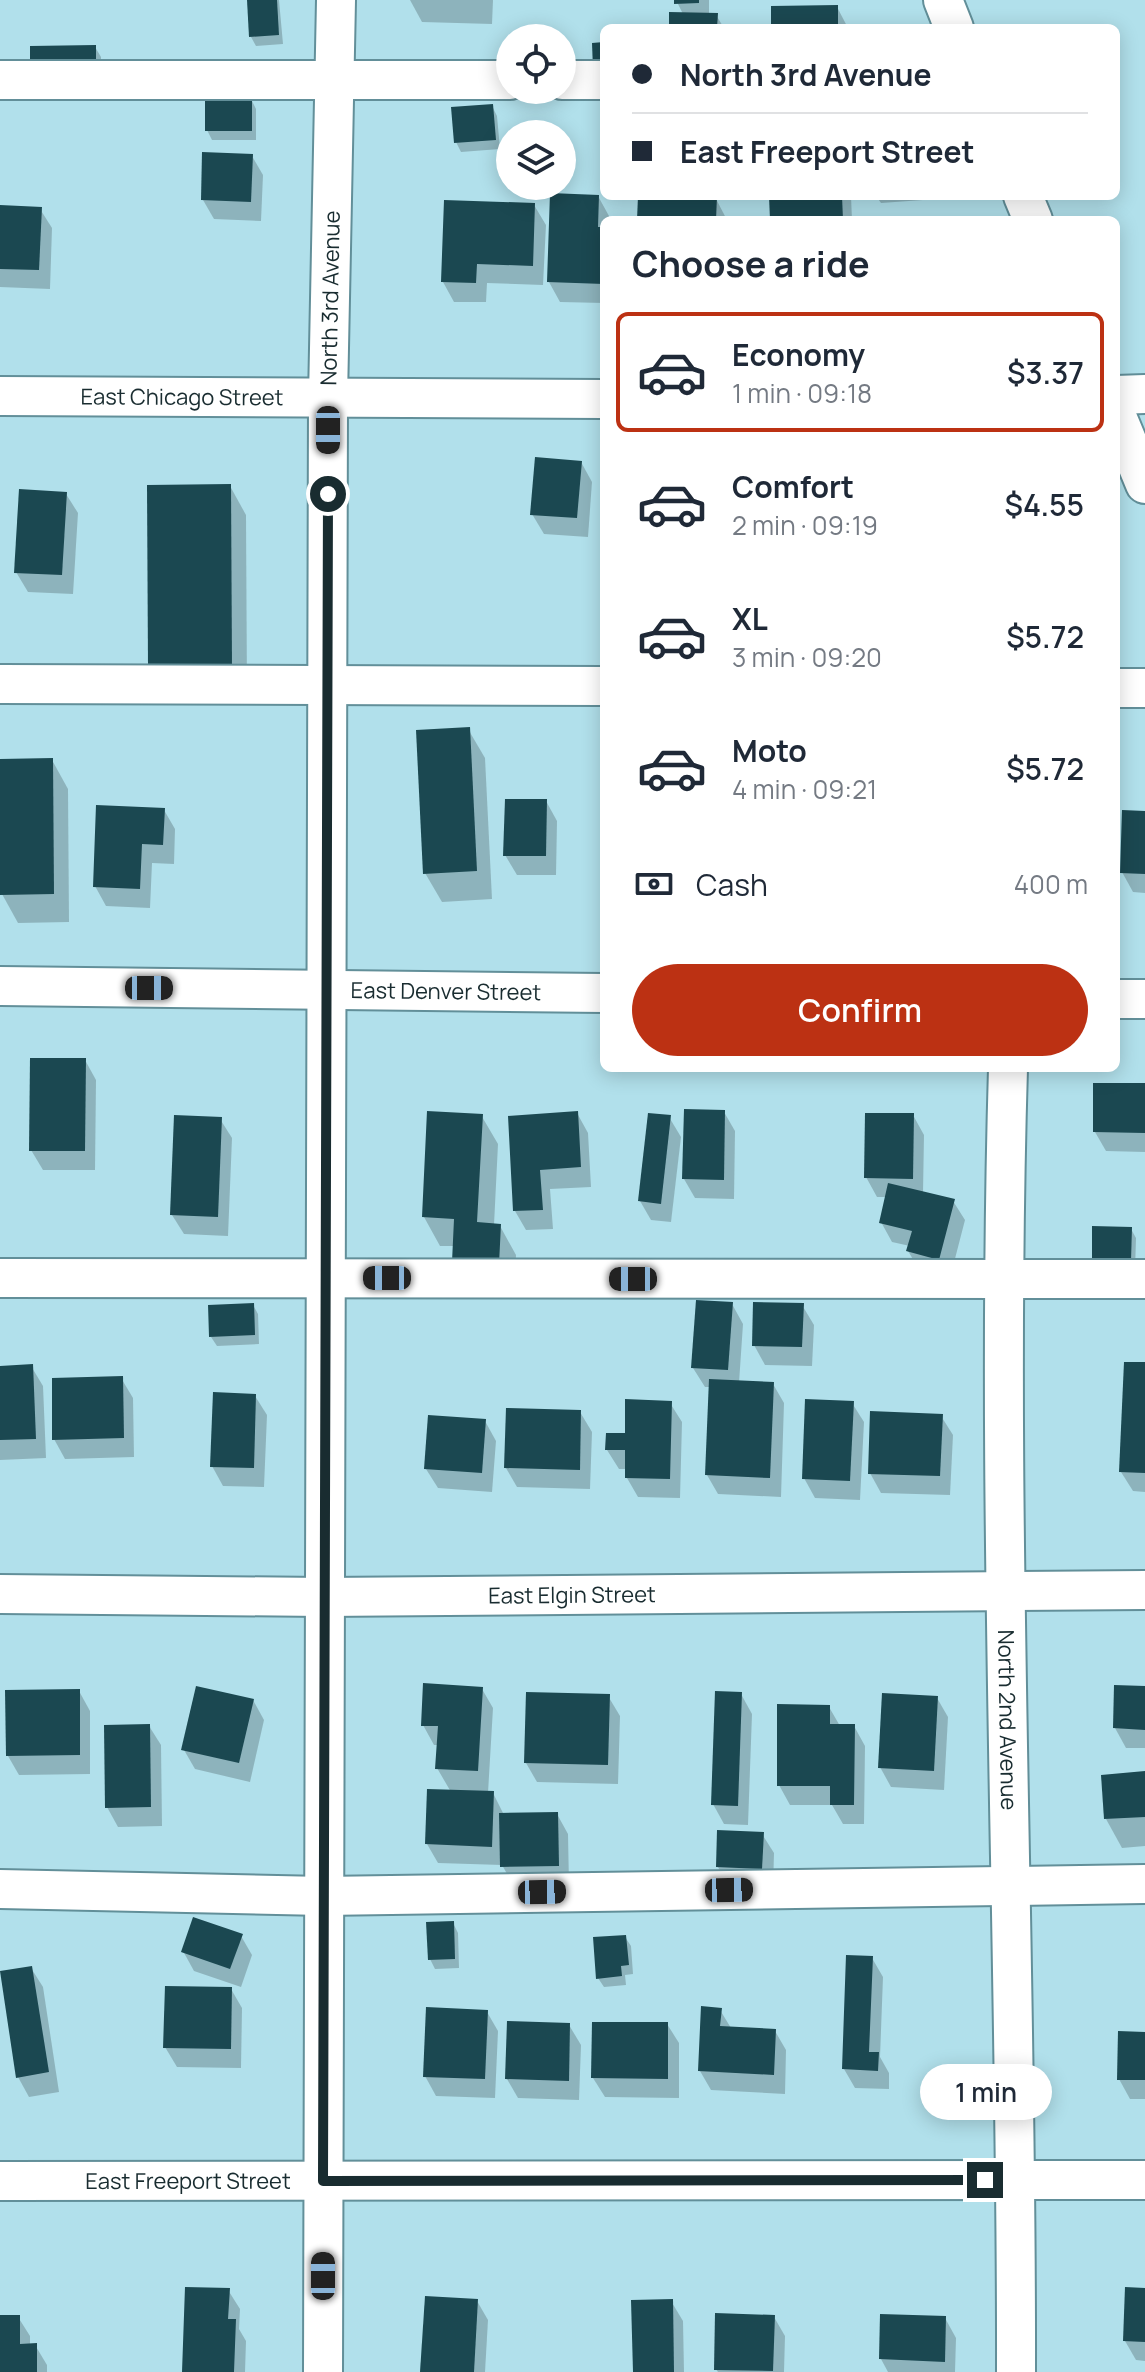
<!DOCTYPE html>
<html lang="en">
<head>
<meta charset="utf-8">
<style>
  body { margin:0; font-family:Manrope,sans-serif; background:#f6f6f7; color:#1f2937; height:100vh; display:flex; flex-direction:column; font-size:30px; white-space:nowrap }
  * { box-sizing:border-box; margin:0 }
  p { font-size:26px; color:#747a83 }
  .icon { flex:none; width:44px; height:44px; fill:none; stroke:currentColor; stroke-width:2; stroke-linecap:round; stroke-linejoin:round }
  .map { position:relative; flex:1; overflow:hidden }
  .details { position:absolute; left:600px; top:216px; width:520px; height:856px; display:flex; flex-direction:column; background:#fff; border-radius:12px; box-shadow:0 4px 20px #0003 }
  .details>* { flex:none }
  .top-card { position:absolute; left:600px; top:24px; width:520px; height:176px; border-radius:12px; box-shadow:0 4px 20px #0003; display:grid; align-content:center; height:176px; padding:0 32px; background:#fff }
  .tools { position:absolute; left:496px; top:24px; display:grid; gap:16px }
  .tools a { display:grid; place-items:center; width:80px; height:80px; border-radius:50%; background:#fff; box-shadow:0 4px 20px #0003; font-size:40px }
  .end { position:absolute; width:36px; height:36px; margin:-18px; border:10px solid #192c30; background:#fff; box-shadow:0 0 0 4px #fff }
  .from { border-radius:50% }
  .bubble { position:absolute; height:56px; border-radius:28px; background:#fff; box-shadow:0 4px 20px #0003; font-size:26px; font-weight:600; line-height:56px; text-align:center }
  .car { position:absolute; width:24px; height:48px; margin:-24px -12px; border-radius:10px; box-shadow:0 0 6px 2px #0007; background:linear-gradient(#222 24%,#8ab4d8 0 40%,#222 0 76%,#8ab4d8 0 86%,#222 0) }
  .top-card b { display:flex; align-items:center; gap:28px; height:76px; font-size:30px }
  .top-card b+b { border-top:2px solid #e0e1e3 }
  .top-card i { width:20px; height:20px; background:#1f2937 }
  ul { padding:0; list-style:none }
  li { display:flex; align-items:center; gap:24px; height:120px; margin:0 16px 12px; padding:0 16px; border:4px solid transparent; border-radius:12px }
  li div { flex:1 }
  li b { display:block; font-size:30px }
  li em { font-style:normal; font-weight:600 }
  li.active { border-color:#bc3113 }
  li>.icon { width:72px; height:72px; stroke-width:1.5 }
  h2 { padding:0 32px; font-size:36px; line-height:96px }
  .pay { display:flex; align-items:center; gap:20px; height:88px; padding:0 32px; font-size:30px }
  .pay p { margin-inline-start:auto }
  .primary-button { display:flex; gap:16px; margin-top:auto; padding:16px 32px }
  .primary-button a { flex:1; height:92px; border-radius:48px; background:#bc3113; color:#fff; font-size:32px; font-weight:600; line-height:92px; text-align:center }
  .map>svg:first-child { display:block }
  .shadow { fill:#0003 }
  .building { fill:#1b4851 }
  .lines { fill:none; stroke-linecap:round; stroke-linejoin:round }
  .minor-casing { stroke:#628f99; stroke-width:42 }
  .minor { stroke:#fff; stroke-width:38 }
  .route { stroke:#192c30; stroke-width:10 }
  .labels { text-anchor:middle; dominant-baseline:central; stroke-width:8; stroke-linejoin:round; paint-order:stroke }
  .street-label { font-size:22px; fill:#192c30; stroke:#ecfafe }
</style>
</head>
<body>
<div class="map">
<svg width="1145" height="2372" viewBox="0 0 1145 2372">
  <rect width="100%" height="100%" fill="#b1e0eb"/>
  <g class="shadow">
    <polygon points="249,0 279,0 283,44 256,46 251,37"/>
    <polygon points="410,0 493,0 492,24 422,22"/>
    <polygon points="676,0 709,0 709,15 716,15 724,28 671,28 683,14"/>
    <polygon points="837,7 848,28 773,28"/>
    <polygon points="95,47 101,57 101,75 38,75"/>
    <polygon points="251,99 256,109 256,140 212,140 207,130"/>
    <polygon points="492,106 497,116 500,149 461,152 456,142"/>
    <polygon points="252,156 263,175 261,221 214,219 203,200"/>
    <polygon points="598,196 609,216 609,220 604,220 604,303 560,302 549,282"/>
    <polygon points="640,196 715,197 727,220 639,220"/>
    <polygon points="771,196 851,196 852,220 772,220"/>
    <polygon points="876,196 922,196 923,200 881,203"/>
    <polygon points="534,205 546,225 543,285 487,283 486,302 454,302 443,282"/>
    <polygon points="0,207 40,209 52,228 50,289 0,287"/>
    <polygon points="581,462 592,482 588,537 544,534 532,514"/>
    <polygon points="230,486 246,515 247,695 167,696"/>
    <polygon points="66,494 78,513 73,594 28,592 16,572"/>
    <polygon points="468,729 485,758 492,899 442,902 425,873"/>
    <polygon points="52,760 68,789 69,922 18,923 2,894"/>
    <polygon points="546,801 557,821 556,875 517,875 505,855"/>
    <polygon points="164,810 175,829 174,864 152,863 150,908 106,906 95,886"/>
    <polygon points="1145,813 1145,893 1133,892 1122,872"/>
    <polygon points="85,1060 96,1080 95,1170 43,1170 31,1150"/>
    <polygon points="1145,1085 1145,1152 1106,1151 1095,1132"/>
    <polygon points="724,1112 735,1131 734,1199 695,1198 684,1179"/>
    <polygon points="577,1113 588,1133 591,1187 550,1189 553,1229 526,1230 515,1211 510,1118"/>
    <polygon points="481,1115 498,1144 494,1225 500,1226 516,1255 514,1292 455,1246 440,1246 424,1217"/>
    <polygon points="913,1115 924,1135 923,1193 953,1201 965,1220 950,1278 920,1271 908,1251 910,1246 892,1242 881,1222 887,1197 877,1197 866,1177"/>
    <polygon points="669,1117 681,1137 671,1222 651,1220 640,1201"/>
    <polygon points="220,1119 232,1138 228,1236 184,1234 172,1215"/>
    <polygon points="1131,1229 1136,1238 1135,1270 1099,1269"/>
    <polygon points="732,1304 743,1324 739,1383 773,1384 784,1403 781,1497 718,1494 707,1475 710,1387 705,1387 693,1368"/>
    <polygon points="253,1305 258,1314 259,1344 217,1346 211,1337"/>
    <polygon points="802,1305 814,1325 812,1366 765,1365 754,1345"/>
    <polygon points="1145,1364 1145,1492 1133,1491 1121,1472"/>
    <polygon points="31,1366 43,1386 46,1458 0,1460 0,1368"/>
    <polygon points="121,1378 133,1398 134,1457 65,1459 54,1439"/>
    <polygon points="255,1396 267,1415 264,1487 223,1486 212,1466"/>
    <polygon points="670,1403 682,1422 680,1498 638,1497 627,1478 627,1469 619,1469 607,1450"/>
    <polygon points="852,1403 864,1422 860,1500 815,1498 804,1478"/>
    <polygon points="580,1412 592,1432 590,1489 517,1487 506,1468"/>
    <polygon points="941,1416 953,1435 950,1495 881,1493 870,1473"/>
    <polygon points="485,1421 496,1441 492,1492 438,1488 426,1469"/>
    <polygon points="1145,1688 1145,1748 1126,1748 1115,1728"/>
    <polygon points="482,1689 493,1708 488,1793 493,1793 504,1815 557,1814 568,1834 569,1885 514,1886 502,1865 438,1863 427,1844 451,1792 437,1768 438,1745 434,1745 423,1725"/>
    <polygon points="79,1691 90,1711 90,1774 19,1775 8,1756"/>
    <polygon points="741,1694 752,1714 748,1825 724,1824 713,1804"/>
    <polygon points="608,1696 620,1716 618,1784 537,1782 526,1763"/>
    <polygon points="937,1698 948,1717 944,1790 891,1787 880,1767"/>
    <polygon points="253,1700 264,1720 250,1782 195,1769 184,1750"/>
    <polygon points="829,1707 840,1726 854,1726 865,1746 864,1824 843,1824 832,1805 790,1805 779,1785"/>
    <polygon points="149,1726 161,1745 162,1826 118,1827 107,1807"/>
    <polygon points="1145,1773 1145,1846 1122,1848 1106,1819"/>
    <polygon points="762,1834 774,1853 773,1888 729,1887 718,1867"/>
    <polygon points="453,1923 458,1933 459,1968 435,1969 430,1959"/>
    <polygon points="241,1936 252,1955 241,1987 194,1971 183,1951"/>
    <polygon points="625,1937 631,1946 633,1974 625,1975 626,1985 604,1987 598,1978"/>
    <polygon points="872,1958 883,1977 880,2057 889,2073 889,2089 855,2088 844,2069"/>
    <polygon points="31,1968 43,1987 59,2092 29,2097 18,2077"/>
    <polygon points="231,1989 242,2008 241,2068 177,2067 165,2047"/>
    <polygon points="720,2010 731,2028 775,2031 786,2050 785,2094 711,2090 700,2071"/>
    <polygon points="487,2012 498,2031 495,2098 436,2096 425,2076"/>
    <polygon points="667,2024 679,2043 679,2098 605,2097 593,2078"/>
    <polygon points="569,2025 581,2045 579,2100 518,2098 507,2079"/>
    <polygon points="1145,2034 1145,2099 1130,2099 1119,2079"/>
    <polygon points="228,2290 240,2309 239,2329 246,2341 245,2372 184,2372"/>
    <polygon points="1145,2290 1145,2361 1136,2360 1125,2341"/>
    <polygon points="477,2301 488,2320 485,2372 422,2372"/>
    <polygon points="671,2301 683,2321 684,2372 635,2372"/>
    <polygon points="0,2317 18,2317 30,2336 30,2346 35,2345 47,2365 47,2372 0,2372"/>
    <polygon points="774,2317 785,2336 784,2372 718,2372 716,2369"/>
    <polygon points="945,2318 956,2338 955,2372 888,2372 881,2359"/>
  </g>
  <g class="building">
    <polygon points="247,0 277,0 279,35 249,37"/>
    <polygon points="674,0 699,0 699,3 674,4"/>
    <polygon points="838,5 838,28 771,28 771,6"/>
    <polygon points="669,12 718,13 717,28 669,28"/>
    <polygon points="604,42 604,69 593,69 592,43"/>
    <polygon points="96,45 96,67 30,67 30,46"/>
    <rect x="205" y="97" width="47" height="34"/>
    <polygon points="493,104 496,140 454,143 451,107"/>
    <polygon points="202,152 253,154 251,202 201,200"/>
    <polygon points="550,193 599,195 598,227 604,227 604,284 547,282"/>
    <polygon points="638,196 717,196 716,220 637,220"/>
    <polygon points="769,196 842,196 843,220 770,220"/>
    <polygon points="444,200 535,203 533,266 477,264 476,283 441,282"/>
    <polygon points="0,205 42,207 39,270 0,269"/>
    <polygon points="535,457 582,461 577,518 530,515"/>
    <polygon points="231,484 232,667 148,667 147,485"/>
    <polygon points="19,489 67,492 62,575 14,573"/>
    <polygon points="470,727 477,871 423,874 416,730"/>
    <polygon points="53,758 54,894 0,895 0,759"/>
    <polygon points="505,799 547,799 546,856 503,856"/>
    <polygon points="96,805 165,808 163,845 142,844 140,889 93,887"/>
    <polygon points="1122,810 1145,811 1145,874 1120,873"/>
    <polygon points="30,1058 86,1058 85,1151 29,1151"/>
    <polygon points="1093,1083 1145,1083 1145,1133 1093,1132"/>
    <polygon points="684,1109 725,1110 724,1180 682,1179"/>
    <polygon points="427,1111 483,1114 477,1222 501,1224 499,1264 452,1262 454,1219 422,1217"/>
    <polygon points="578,1111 581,1167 540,1170 543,1210 513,1211 508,1116"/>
    <polygon points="648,1113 671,1115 661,1204 638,1201"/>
    <polygon points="865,1113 914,1113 913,1179 864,1178"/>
    <polygon points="174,1115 222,1117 218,1217 170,1215"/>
    <polygon points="888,1183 955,1199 939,1260 906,1251 912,1231 879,1223"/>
    <polygon points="1092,1226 1132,1227 1131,1261 1092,1261"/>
    <polygon points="696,1300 733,1302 728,1370 691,1368"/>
    <polygon points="753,1302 804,1303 802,1347 752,1346"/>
    <polygon points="254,1303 255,1335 209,1337 208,1305"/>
    <polygon points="1124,1362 1145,1362 1145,1473 1119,1472"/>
    <polygon points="33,1364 36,1439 0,1440 0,1366"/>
    <polygon points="123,1376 124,1438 52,1440 52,1378"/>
    <polygon points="709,1379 774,1382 770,1478 705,1475"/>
    <polygon points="213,1392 256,1394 254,1468 210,1467"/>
    <polygon points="625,1399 672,1401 670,1479 625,1478 625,1450 605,1450 606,1433 625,1433"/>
    <polygon points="805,1399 854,1401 850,1481 802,1479"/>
    <polygon points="506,1408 581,1410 580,1470 504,1468"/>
    <polygon points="870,1411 943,1414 940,1476 868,1474"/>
    <polygon points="428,1415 486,1419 482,1473 424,1469"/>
    <polygon points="423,1683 483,1687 478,1771 435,1769 438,1726 421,1726"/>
    <polygon points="1114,1685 1145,1686 1145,1730 1113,1728"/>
    <polygon points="196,1686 254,1699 239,1763 181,1750"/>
    <polygon points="80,1689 80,1755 6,1756 5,1690"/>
    <polygon points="715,1691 742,1692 738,1806 711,1805"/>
    <polygon points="526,1692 610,1694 608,1765 524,1763"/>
    <polygon points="882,1693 938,1696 934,1771 878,1768"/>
    <polygon points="777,1704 830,1705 830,1724 855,1724 854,1805 830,1805 830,1786 777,1786"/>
    <polygon points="150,1724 151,1807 105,1808 104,1725"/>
    <polygon points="1145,1771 1145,1817 1104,1819 1101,1775"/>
    <polygon points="427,1789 494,1791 492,1847 425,1844"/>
    <polygon points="558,1812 559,1866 500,1867 499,1813"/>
    <polygon points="717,1830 764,1832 762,1869 716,1867"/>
    <polygon points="193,1917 243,1934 230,1969 181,1952"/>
    <polygon points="454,1921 455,1959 428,1960 426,1922"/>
    <polygon points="626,1935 629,1965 621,1966 622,1976 596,1979 593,1937"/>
    <polygon points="846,1955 873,1956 869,2052 879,2052 878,2071 842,2069"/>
    <polygon points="32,1966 49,2072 16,2078 0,1971"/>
    <polygon points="165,1986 232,1987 231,2049 163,2048"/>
    <polygon points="701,2006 722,2008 720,2026 776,2029 774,2075 698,2071"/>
    <polygon points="426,2007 488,2010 485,2079 423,2077"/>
    <polygon points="507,2021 570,2023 569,2081 505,2079"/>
    <polygon points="592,2022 668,2022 668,2079 591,2078"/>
    <polygon points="1118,2031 1145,2032 1145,2080 1117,2080"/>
    <polygon points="185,2287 230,2288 228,2319 236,2319 234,2372 182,2372"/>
    <polygon points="1125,2287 1145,2288 1145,2342 1123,2341"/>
    <polygon points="425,2296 478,2299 474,2372 420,2372"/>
    <polygon points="673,2299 674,2372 633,2372 631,2300"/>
    <polygon points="715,2313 775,2315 773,2371 714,2370"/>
    <polygon points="880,2314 946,2316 945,2362 879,2359"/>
    <polygon points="0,2315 20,2315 20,2344 37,2343 37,2372 0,2372"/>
  </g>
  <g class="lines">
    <defs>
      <g id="minor">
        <polyline points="943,0 954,28"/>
        <polyline points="0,80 510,80"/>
        <polyline points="562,80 604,80"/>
        <polyline points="1023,196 1033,220"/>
        <polyline points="1116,395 1145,394"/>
        <path id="s1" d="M0 396 604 399"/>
        <polyline points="1116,414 1145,484"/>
        <polyline points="0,684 604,686"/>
        <polyline points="1116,688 1145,688"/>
        <path id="s2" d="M0 986 604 993"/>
        <polyline points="1116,999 1145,999"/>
        <path id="s3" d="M1008 1068C995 1503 1017 1937 1016 2372"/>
        <polyline points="0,1278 1145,1279"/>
        <path id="s4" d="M0 1594 323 1597 1145 1590"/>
        <polyline points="0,1889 323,1896 1145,1884"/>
        <path id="s5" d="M0 2181 1145 2180"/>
        <path id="s6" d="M323 2372 328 398 336 0"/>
      </g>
    </defs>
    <use href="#minor" class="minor-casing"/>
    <use href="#minor" class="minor"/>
  </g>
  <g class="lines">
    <polyline class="route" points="328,494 323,2181 985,2180"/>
  </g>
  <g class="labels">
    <g class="street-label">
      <text stroke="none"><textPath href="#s6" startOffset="2074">North 3rd Avenue</textPath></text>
      <text stroke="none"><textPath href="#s1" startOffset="182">East Chicago Street</textPath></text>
      <text stroke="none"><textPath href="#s2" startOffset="446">East Denver Street</textPath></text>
      <text stroke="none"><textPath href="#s4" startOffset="572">East Elgin Street</textPath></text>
      <text stroke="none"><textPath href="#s3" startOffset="652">North 2nd Avenue</textPath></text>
      <text stroke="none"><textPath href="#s5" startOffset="188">East Freeport Street</textPath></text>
    </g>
  </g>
</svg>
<div class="tools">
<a><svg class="icon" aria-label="locate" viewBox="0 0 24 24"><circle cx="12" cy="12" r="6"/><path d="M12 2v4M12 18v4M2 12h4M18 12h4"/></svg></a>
<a><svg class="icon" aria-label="layers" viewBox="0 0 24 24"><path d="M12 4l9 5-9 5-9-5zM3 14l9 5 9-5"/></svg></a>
</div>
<i class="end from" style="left:328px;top:494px"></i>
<i class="end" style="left:985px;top:2180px"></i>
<div class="bubble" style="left:920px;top:2064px;width:132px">1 min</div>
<i class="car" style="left:328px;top:430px;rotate:180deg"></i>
<i class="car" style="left:149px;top:988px;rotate:90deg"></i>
<i class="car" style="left:387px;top:1278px;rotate:270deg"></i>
<i class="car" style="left:633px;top:1279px;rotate:270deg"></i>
<i class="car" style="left:729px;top:1890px;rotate:89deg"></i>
<i class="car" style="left:542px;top:1892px;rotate:89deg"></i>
<i class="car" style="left:323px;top:2276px;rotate:0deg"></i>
<div class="top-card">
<b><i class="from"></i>North 3rd Avenue</b>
<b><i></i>East Freeport Street</b>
</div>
<section class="details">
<h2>Choose a ride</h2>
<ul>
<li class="active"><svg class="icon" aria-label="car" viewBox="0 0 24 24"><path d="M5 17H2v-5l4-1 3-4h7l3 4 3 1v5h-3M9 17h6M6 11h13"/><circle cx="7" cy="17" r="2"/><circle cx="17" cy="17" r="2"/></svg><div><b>Economy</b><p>1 min · 09:18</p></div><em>$3.37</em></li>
<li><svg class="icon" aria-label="car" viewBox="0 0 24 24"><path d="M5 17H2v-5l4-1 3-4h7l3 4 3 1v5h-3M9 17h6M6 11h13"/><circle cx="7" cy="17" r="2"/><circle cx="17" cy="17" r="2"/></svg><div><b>Comfort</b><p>2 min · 09:19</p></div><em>$4.55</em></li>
<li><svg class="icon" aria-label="car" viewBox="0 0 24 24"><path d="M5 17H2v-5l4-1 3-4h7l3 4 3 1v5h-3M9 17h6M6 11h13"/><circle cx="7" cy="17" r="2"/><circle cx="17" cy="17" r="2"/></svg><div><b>XL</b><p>3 min · 09:20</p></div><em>$5.72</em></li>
<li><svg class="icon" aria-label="car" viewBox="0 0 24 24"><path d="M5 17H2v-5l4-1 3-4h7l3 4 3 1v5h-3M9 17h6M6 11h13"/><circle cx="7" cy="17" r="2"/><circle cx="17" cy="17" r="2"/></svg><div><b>Moto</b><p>4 min · 09:21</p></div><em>$5.72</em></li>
</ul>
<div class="pay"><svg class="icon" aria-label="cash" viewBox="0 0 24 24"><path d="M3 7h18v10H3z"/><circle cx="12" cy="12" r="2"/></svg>Cash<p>400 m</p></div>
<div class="primary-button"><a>Confirm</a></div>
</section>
</div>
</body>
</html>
